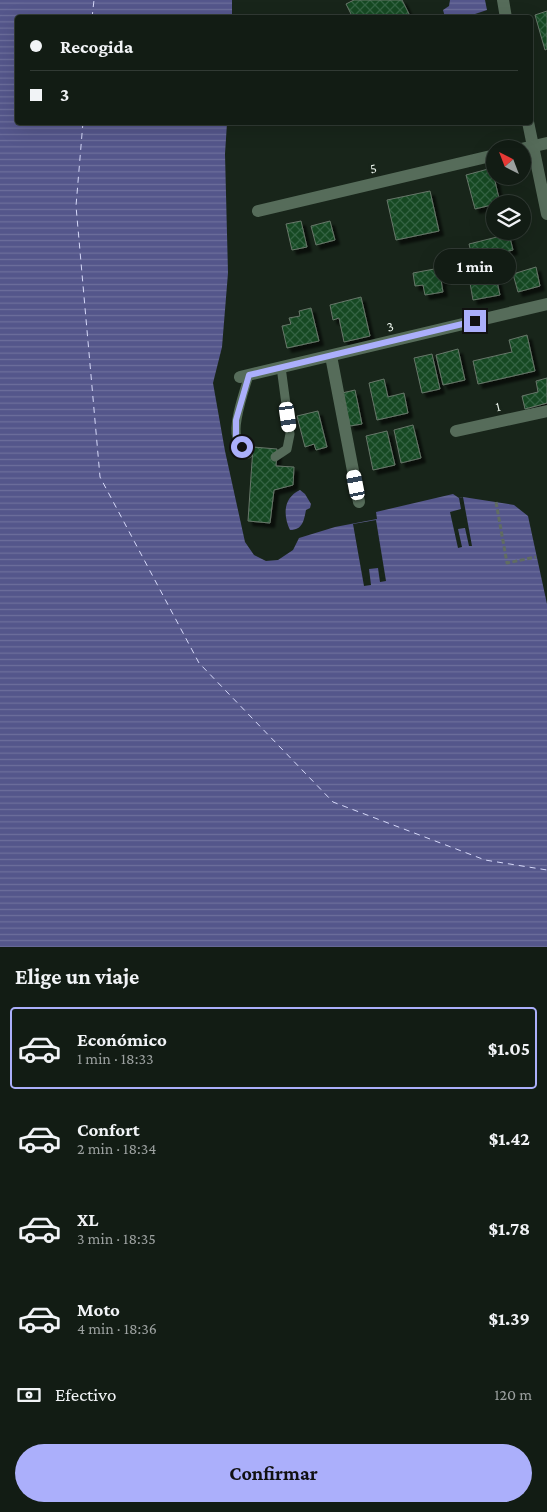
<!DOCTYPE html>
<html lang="es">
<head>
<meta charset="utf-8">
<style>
  body { margin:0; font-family:"Crimson Pro",serif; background:#1f2922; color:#f1f3f6; height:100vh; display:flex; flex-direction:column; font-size:19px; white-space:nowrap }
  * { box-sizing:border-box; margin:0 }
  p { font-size:16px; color:#9ca1a0 }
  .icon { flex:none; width:28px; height:28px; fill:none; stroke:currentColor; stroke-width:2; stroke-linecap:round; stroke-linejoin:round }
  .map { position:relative; height:947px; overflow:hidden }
  .panel { display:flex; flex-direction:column; background:#121c14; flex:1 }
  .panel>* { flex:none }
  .guide { position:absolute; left:15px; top:15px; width:518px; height:110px; border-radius:5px; box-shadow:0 5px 20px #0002,0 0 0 1px #313a34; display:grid; align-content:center; height:110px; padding:0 15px; background:#121c14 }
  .needle { width:32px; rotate:318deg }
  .controls { position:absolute; left:486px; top:140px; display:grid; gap:10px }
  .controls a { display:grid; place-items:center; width:45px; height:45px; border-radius:50%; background:#121c14; box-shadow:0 5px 20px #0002,0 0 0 1px #313a34; font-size:25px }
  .end { position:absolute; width:22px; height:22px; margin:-11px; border:6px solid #abaffb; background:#111; box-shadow:0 0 0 2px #111 }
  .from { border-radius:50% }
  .bubble { position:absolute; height:35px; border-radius:18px; background:#121c14; box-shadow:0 5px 20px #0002,0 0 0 1px #313a34; font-size:16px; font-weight:700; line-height:35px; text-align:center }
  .car { position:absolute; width:15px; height:30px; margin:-15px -8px; border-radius:6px; box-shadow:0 0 4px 1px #0007; background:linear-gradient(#fff 24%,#345 0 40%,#fff 0 76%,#345 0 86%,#fff 0) }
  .guide b { display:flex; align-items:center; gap:18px; height:48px; font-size:19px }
  .guide b+b { border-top:1px solid #313a34 }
  .guide i { width:12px; height:12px; background:#f1f3f6 }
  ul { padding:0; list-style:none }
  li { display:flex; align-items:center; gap:15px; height:82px; margin:0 10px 8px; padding:0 5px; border:2px solid transparent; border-radius:5px }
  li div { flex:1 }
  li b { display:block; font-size:19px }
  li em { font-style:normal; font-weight:700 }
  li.active { border-color:#abaffb }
  li>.icon { width:45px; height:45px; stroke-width:1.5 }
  h2 { padding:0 15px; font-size:22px; line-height:60px }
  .pay { display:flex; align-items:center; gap:12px; height:55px; padding:0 15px; font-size:19px }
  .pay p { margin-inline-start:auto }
  .action { display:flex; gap:10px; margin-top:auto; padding:10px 15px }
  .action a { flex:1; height:58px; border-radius:30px; background:#abaffb; color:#111; font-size:20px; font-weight:700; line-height:58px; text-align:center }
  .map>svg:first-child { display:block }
  .water { fill:url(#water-rules) }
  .pier { fill:#18251a }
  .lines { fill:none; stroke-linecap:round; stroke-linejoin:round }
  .ferry { stroke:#d6d9fa; stroke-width:1; stroke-dasharray:6 5; stroke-linecap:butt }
  .building { fill:url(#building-cross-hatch); stroke:#677769; filter:url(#shadow) }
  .path { stroke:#606c62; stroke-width:3; stroke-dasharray:5 2.5; stroke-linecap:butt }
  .lane { stroke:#566c5a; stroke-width:9 }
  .street { stroke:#566c5a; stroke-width:12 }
  .route { stroke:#abaffb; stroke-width:6 }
  .labels { text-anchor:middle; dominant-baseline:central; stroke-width:5; stroke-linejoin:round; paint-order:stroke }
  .street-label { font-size:14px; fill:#eaf3eb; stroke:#18251a }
</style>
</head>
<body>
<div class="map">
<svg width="547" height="947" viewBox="0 0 547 947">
  <defs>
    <pattern id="water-rules" width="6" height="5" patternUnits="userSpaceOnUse" patternTransform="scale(1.25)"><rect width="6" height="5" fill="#54568b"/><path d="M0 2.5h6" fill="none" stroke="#6d6f9c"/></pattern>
    <pattern id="building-cross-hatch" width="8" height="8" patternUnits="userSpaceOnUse" patternTransform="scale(1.25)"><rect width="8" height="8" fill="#134823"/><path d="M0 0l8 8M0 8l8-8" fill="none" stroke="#366343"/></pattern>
    <filter id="shadow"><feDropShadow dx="4.5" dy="4.5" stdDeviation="1" flood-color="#0009"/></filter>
  </defs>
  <rect width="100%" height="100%" fill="#18251a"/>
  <g class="water">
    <polygon points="0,0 232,0 232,17 18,18 18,122 227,123 225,154 228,273 222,347 213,383 225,451 245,542 254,555 266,561 278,560 293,550 299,538 335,527 377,519 376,512 453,494 459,498 463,497 514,505 528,516 547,604 547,947 0,947"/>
    <polygon points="450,0 485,0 487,10 466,17 445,17 443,10 449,6"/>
    <path d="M300 490 305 494 311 504 310 508 306 510C304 520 303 530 290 530 283 515 283 498 300 490Z"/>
  </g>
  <g class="pier">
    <polygon points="463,497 472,546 469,546 465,528 458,529 462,547 458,548 450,512 461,509 459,498"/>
    <polygon points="376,520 386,581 380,582 378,568 369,569 371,585 364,586 353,524"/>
  </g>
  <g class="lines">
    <g class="ferry">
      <polyline points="92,18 94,0"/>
      <polyline points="83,122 76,206 100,477 199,663 333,802 485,860 547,870"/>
    </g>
  </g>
  <g class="building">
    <polygon points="354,0 402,0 411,18 353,18 346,4"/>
    <polygon points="547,11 547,49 545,50 535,15"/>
    <polygon points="492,168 500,203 475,209 466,175"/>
    <polygon points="430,191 439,231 396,240 387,200"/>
    <polygon points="301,221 307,247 292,250 286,224"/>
    <polygon points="330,221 335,240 316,245 311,226"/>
    <polygon points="509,234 513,250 473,260 469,244"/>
    <polygon points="445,267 447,279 441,280 443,292 425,295 423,285 415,286 413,273"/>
    <polygon points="536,267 540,286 518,292 513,274"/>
    <polygon points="496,277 500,295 473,300 470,283"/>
    <polygon points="361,297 370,336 344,342 339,318 333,320 330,305"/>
    <polygon points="311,308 319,341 287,348 282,326 291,324 289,318 300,316 299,311"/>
    <polygon points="527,335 535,371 478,384 473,361 512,352 509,340"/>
    <polygon points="458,349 465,380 443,385 436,355"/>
    <polygon points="432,354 440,389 422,393 414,358"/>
    <polygon points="547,378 547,403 525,409 522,396 538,392 536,381"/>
    <polygon points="384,379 388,397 404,393 408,413 377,420 369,383"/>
    <polygon points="355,390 362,424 350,426 342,393"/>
    <polygon points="318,411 327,447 316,450 314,444 305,447 297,416"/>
    <polygon points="413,425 421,458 401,463 394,430"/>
    <polygon points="387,431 395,465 373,470 366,436"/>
    <polygon points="253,447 277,449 276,466 294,467 293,485 274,490 270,523 248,521"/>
  </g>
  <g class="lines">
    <polyline class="path" points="496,502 507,563 536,557"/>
    <g class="lane">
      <path d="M248 454C244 449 239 444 237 438 232 424 245 389 249 375"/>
      <polyline points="275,457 287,449 290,434 281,367"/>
    </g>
    <g class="street">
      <polyline points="503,0 506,18"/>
      <polyline points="528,122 547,214"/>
      <polyline points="521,149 547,143"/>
      <polyline points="258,211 495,155"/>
      <polyline points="331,356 359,502"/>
      <polyline points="240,377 547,304"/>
      <polyline points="456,431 547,411"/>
    </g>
  </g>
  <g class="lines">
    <polyline class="route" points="242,447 236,436 236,420 249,375 475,321"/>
  </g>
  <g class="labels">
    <g class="street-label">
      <text transform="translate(373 168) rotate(-13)">5</text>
      <text transform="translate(390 326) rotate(-14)">3</text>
      <text transform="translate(498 406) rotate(-13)">1</text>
    </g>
  </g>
</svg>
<div class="controls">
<a><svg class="needle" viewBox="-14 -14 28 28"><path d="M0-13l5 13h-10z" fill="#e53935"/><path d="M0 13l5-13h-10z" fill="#9ca1a0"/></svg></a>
<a><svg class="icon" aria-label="layers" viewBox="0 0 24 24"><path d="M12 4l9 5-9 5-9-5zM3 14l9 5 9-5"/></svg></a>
</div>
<i class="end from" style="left:242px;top:447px"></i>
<i class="end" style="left:475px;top:321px"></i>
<div class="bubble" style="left:434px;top:249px;width:82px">1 min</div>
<i class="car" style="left:288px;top:417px;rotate:172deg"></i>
<i class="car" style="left:356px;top:485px;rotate:349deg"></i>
<div class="guide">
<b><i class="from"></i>Recogida</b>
<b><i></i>3</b>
</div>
</div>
<section class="panel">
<h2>Elige un viaje</h2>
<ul>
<li class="active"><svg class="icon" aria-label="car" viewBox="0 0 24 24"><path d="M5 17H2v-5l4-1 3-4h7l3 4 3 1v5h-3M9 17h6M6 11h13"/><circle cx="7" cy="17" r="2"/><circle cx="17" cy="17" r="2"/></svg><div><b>Económico</b><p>1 min · 18:33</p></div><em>$1.05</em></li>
<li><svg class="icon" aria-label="car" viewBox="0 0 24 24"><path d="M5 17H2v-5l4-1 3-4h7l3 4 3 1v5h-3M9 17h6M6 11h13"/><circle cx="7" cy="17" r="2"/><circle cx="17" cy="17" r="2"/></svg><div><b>Confort</b><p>2 min · 18:34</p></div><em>$1.42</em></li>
<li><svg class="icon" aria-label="car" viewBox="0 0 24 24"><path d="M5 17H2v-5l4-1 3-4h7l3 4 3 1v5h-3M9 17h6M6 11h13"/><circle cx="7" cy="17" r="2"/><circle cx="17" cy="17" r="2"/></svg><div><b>XL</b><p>3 min · 18:35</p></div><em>$1.78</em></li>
<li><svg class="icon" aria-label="car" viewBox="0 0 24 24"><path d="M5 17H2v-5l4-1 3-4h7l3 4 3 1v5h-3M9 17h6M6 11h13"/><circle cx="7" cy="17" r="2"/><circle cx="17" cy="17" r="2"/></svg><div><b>Moto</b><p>4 min · 18:36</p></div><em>$1.39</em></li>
</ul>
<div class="pay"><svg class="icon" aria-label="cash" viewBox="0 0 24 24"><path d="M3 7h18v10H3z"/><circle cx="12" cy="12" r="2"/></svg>Efectivo<p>120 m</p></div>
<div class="action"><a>Confirmar</a></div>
</section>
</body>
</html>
